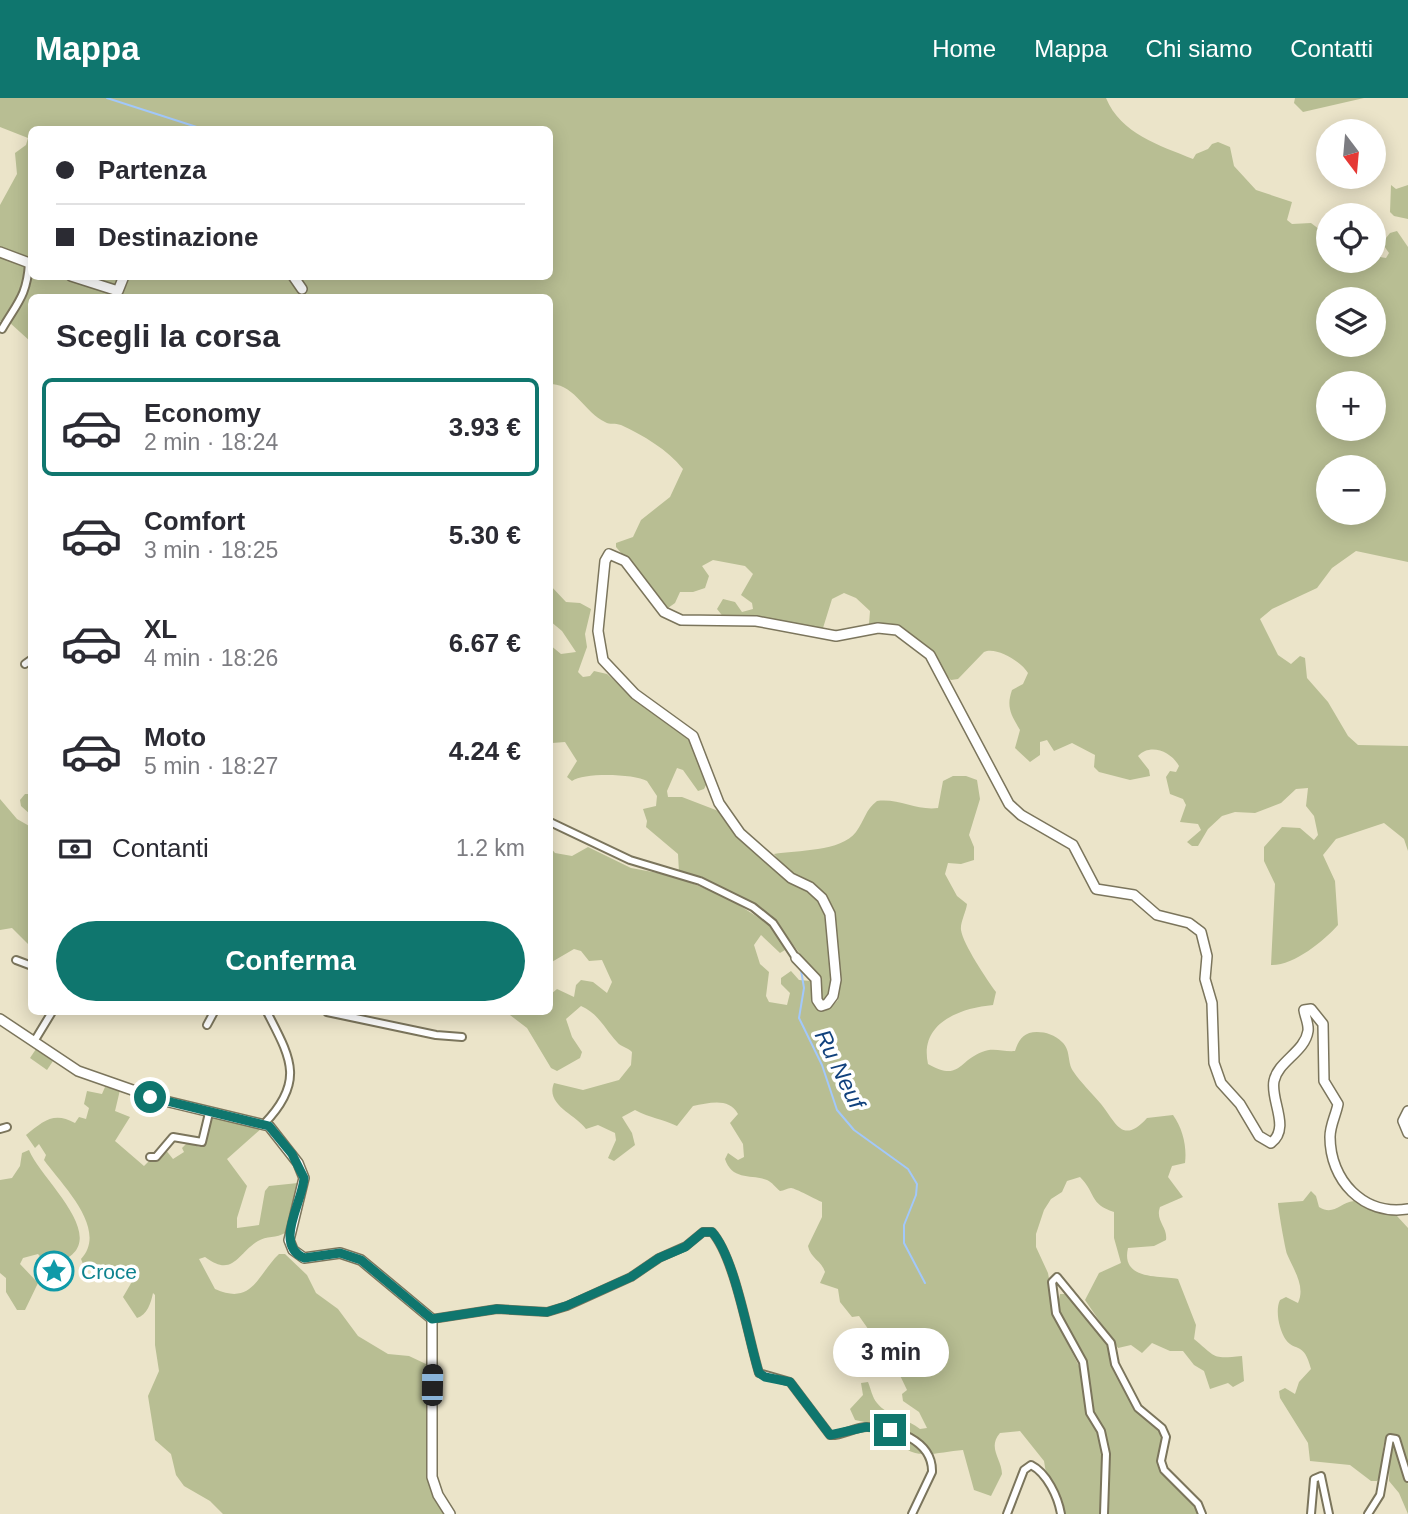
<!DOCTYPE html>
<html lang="it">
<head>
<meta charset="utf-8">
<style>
  body { margin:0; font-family:Arial,sans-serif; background:#f2f2f3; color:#2b2b33; height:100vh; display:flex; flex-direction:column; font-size:26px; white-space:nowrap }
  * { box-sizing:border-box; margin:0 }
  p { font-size:23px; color:#7c7c81 }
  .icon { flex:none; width:38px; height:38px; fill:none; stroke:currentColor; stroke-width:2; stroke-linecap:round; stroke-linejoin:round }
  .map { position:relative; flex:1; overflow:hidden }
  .panel { position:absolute; left:28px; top:196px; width:525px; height:721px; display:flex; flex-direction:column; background:#fff; border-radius:10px; box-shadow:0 4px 18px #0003 }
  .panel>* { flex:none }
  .top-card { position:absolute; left:28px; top:28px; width:525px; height:154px; border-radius:10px; box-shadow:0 4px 18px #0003; display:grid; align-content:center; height:154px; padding:0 28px; background:#fff }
  .needle { width:46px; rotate:164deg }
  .tools { position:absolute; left:1316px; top:21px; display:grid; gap:14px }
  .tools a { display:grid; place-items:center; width:70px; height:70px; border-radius:50%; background:#fff; box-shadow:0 4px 18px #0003; font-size:35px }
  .end { position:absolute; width:32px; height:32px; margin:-16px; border:9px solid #0f766e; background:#fff; box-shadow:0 0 0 4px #fff }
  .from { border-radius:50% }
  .bubble { position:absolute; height:49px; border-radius:24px; background:#fff; box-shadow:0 4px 18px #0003; font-size:23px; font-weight:700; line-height:49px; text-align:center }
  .car { position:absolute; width:21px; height:42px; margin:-21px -10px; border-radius:9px; box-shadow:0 0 5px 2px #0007; background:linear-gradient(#222 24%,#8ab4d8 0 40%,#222 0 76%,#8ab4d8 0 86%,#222 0) }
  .top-card b { display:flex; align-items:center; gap:24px; height:66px; font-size:26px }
  .top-card b+b { border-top:2px solid #e1e1e2 }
  .top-card i { width:18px; height:18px; background:#2b2b33 }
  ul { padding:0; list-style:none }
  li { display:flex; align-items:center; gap:21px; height:98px; margin:0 14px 10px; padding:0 14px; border:4px solid transparent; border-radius:10px }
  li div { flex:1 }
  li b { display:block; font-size:26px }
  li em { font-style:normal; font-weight:700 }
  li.current { border-color:#0f766e }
  li>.icon { width:63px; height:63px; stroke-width:1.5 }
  h2 { padding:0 28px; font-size:32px; line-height:84px }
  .pay { display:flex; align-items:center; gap:18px; height:77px; padding:0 28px; font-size:26px }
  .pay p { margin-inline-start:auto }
  .primary-button { display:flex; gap:14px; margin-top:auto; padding:14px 28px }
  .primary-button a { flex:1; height:80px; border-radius:42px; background:#0f766e; color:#fff; font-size:28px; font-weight:700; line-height:80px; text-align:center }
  header { display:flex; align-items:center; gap:42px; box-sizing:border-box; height:98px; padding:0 35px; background:#0f766e; color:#fff }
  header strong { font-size:33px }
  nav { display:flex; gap:38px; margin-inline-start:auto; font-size:24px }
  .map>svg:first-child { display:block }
  .green { fill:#b8be93; fill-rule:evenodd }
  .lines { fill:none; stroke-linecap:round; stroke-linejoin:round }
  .stream { stroke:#a2c8fb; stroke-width:2 }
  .street-casing { stroke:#7b755c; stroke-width:10 }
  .secondary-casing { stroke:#7b755c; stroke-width:12 }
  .street { stroke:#fff; stroke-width:6 }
  .secondary { stroke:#fff; stroke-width:9 }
  .route { stroke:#0f766e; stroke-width:9 }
  .labels { text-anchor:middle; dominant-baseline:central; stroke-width:7; stroke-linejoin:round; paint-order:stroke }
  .culture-label { font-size:21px; fill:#0d838f; stroke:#fff; text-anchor:start }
  .water-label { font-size:23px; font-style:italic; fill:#10417d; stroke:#fff }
</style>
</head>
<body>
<header>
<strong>Mappa</strong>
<nav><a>Home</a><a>Mappa</a><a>Chi siamo</a><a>Contatti</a></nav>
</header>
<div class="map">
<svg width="1408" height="1416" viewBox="0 0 1408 1416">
  <rect width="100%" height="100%" fill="#ebe4c9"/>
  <g class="green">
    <path d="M0 0H1106C1121 36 1159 47 1193 61L1196 56 1208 51 1212 46 1218 44 1230 49 1234 68 1256 92 1292 104 1287 122 1292 126 1311 125 1328 138V163H1374V158L1386 160 1389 155 1382 145 1390 135 1397 133 1408 149V464L1356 453 1332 470 1317 490 1272 511 1260 521 1278 557 1291 566 1300 558 1305 560 1307 580 1328 604 1348 638 1358 647 1408 648V753L1404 741 1384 725 1336 741 1323 757 1335 783 1338 827C1324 843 1293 868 1271 867L1275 786 1264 763V749L1282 729 1300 730 1314 742 1318 737 1314 718 1306 708 1308 690 1296 691 1281 705 1255 715 1235 714 1222 718 1208 731 1198 748H1192L1187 744 1201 732 1198 726 1180 724 1186 707 1183 701 1170 696 1166 679 1170 673 1176 674 1179 668C1171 653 1150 645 1138 658L1149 672 1150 678 1130 682 1099 674 1094 669 1095 657 1072 645 1054 653 1047 642 1040 644V657L1030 664 1015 650 1020 632C1011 617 1006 609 1012 592L1023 586 1028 575C1022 564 996 548 984 554L958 581 951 582C942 574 939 564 932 555 913 530 895 533 869 526L870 513 856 500 844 495 832 501 823 530 775 523 725 521 717 511 723 501 735 504 742 514 753 511 752 505 741 497 753 476 745 468 713 462 702 468 709 478 705 490 693 494H680L675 505 668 510 616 449V445L633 439 641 422 670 399 683 371C668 352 643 337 621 327 615 325 610 327 605 324 585 315 576 288 552 286L550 289V200H32L31 244 9 224 0 223V107L17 76 15 55 26 47 28 40 0 29ZM32 32H550V178H32ZM1328 201H1374V247H1328ZM1328 285H1374V331H1328ZM1328 369H1374V415H1328Z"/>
    <polygon points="1295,0 1364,0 1303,14 1294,5"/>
    <polygon points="1391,87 1396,91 1408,87 1408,121 1394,118 1390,114"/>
    <path d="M550 487 566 504 580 505 591 511 585 536 587 549 578 574 583 579 590 578 594 573 607 576 636 602 688 636 695 648 707 685 704 691 698 693 683 672 677 670 667 693 668 699H682L721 714 762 760 818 802 827 818 832 882 830 898 826 903 822 904 818 880 771 817 748 802 679 774 678 756 646 729 647 723 643 711 656 708 657 698 647 683C635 676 584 674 572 683L567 679 577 663 565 644 552 645 550 642V547L561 556 576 554 562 533 550 523Z"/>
    <path d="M953 678H966L977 682 980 701 969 737 974 749V762L961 766 948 765 945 776 957 798 967 806C966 814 960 825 961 832 963 846 987 882 996 894L993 907C960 910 919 925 928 966 960 984 958 963 982 954 993 949 1003 954 1015 953 1019 941 1024 934 1037 934 1046 934 1055 937 1062 944 1071 952 1067 964 1073 973 1081 985 1092 995 1101 1006 1115 1023 1122 1048 1147 1020L1173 1017C1183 1031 1187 1049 1185 1065L1172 1068 1168 1079 1183 1099 1160 1109C1155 1123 1168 1129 1166 1142L1154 1148 1128 1150C1120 1184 1164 1177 1178 1181L1196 1227 1194 1241C1217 1260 1212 1261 1242 1258L1244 1283 1233 1289 1228 1285 1210 1291 1204 1273 1194 1267 1183 1253H1170L1152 1245 1142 1255 1131 1247 1118 1250 1085 1202 1099 1175 1121 1165 1114 1140V1114C1089 1106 1096 1095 1080 1079L1067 1083 1062 1094 1051 1101 1044 1112 1036 1136V1149L1048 1175 1057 1225 1080 1270 1085 1310 1099 1337 1103 1355 1100 1416H1065L1062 1402 1046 1375 1044 1363 1020 1333 1000 1335C987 1350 1002 1361 1002 1376L991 1398 974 1392 963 1352C934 1354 904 1368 894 1330L855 1322 850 1311 863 1297 861 1285 868 1284C871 1291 872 1299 877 1305 887 1318 908 1321 920 1331L927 1330 919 1314 903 1303 902 1296 907 1292 896 1269V1255H885L859 1218 852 1219 840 1204 838 1191 820 1185 825 1174C822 1163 810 1160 808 1148L822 1119V1104C817 1102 793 1089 791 1090 787 1090 784 1093 780 1093 776 1090 772 1084 767 1082 752 1076 732 1083 725 1061L728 1055 738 1062 744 1059 743 1046 730 1025 738 1016C729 999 709 1005 693 1008L677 1028C663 1021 650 1020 635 1012L622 1019 632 1035 635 1047 614 1063 608 1060 616 1042 615 1035 598 1027 586 1031C575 1016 545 1007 554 985L583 992 619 982 631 967 632 954C627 949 621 949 617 944 604 930 599 916 581 908L566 921 572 939 582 954 580 960 557 973 551 970 527 930 506 914H550L551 896 557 891 574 899 576 887 581 882 593 884 607 895 612 884 602 862 589 863 581 853 574 851 550 865V749L555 755 572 758 588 749 631 770 674 778 728 800 773 829 785 852 780 855 761 837 754 847 760 866 769 874 766 898 769 904 787 907 790 895 781 886V880L791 873 799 882 811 883 818 912 829 911 838 902 840 882 832 812 815 786 788 773 774 756C797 752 841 754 856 734 865 722 865 712 877 703 899 700 917 713 938 710L943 683Z"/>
    <polygon points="25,696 31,696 31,717 21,708 20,702"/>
    <polygon points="0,701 17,721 31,729 31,849 12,830 0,832"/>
    <polygon points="36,951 53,963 47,972 30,960"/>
    <path d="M105 989 120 992 115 1013 130 1019 115 1043 144 1068 149 1063 155 1064 165 1051 173 1061 184 1054 182 1050 187 1045 200 1049 212 1018 262 1030 227 1061 247 1088 237 1120V1130L259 1127 265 1093 269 1088 298 1085 301 1087 285 1135C277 1140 266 1138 258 1143 237 1156 233 1180 205 1159L199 1161 215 1191C253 1208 257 1177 279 1156H285L307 1177 316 1195 338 1211 358 1238 388 1256 409 1258 426 1266 429 1384 446 1416H223L210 1403 184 1388 176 1377 171 1356 155 1342 148 1298 159 1273 155 1247V1197L153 1195C151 1205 147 1217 137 1220L123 1199 137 1175 131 1173 121 1179 114 1171 104 1172 83 1166 81 1161C109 1131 61 1086 44 1062L46 1057 39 1046 35 1050 26 1037C43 1023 54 1013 75 1025L79 1019 86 1021 89 1010 84 1006 87 993 102 996Z"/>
    <path d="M29 1052C42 1084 119 1146 54 1166L47 1176 40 1173 45 1164 38 1156 23 1160 20 1166 38 1185 25 1212H17L6 1194V1180L0 1175V1082L12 1080 20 1068 22 1055Z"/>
    <path d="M1311 1093 1316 1098 1319 1109C1334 1118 1339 1105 1354 1103L1397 1118 1408 1130V1373L1398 1339 1389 1337C1377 1349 1388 1370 1377 1383H1371L1350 1367 1310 1363 1308 1345 1280 1300 1279 1293 1285 1290 1295 1296 1299 1284 1311 1271C1304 1243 1295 1254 1286 1242 1279 1232 1275 1212 1280 1202L1286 1199 1298 1205C1306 1188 1293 1171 1287 1156 1285 1150 1278 1110 1278 1105L1303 1103Z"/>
    <polygon points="1060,1196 1067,1196 1108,1247 1115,1273 1138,1315 1163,1337 1162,1374 1190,1400 1198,1416 1106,1416 1108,1357 1090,1303 1086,1266 1081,1251 1062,1224 1058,1206"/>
    <polygon points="1393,1347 1408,1386 1408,1416 1399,1395 1389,1383 1390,1348"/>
  </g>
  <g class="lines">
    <g class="stream">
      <polyline points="107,0 206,32"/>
      <polyline points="801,872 804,890 799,920 822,967 837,1012 854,1032 908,1071 917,1086 916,1097 904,1127 904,1145 925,1185"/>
    </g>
    <defs>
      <g id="street">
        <path d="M2 231C17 205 27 198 29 165"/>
        <polyline points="25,566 32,561"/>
        <polyline points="550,724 630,762 700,783 753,809 773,825 796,860"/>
        <polyline points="16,862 32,868"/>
        <polyline points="327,914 436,937 462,939"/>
        <polyline points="207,927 214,914"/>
        <polyline points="35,942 52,914"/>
        <path d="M264 1026C306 983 290 959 267 914"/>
        <polyline points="0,1031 7,1029"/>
        <polyline points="150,1059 156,1059 173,1039 202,1044 209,1015"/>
        <path d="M432 1221 497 1211 547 1214 567 1208 631 1179 659 1160 686 1148 703 1134H712C735 1160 748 1239 759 1275L790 1284 830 1337C842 1338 854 1329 867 1329 893 1329 933 1342 932 1374L912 1416"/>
        <path d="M1007 1416 1024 1372 1031 1367C1047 1375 1058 1399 1061 1416"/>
        <polyline points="1104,1416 1106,1356 1101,1333 1090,1315 1083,1264 1056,1215 1052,1184 1057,1179 1111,1245 1115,1266 1138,1310 1162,1330 1166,1339 1161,1363 1164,1372 1198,1406 1202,1416"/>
        <polyline points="1311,1416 1314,1381 1321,1378 1329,1416"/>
        <polyline points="1368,1416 1380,1397 1390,1340 1396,1341 1408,1380"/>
      </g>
      <g id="secondary">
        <polyline points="0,154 32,166"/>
        <polyline points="71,178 118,193 124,178"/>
        <polyline points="293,178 302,191"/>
        <path d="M796 860 816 881 817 902 821 908 827 906 833 898 836 882 830 816 822 800 810 789 791 780 740 735 719 705 693 638 635 596 603 562 598 533 605 463 609 456 625 463 664 514 681 522 756 523 836 538 878 530 897 532 930 557 1009 706 1021 717 1073 747 1096 791 1134 797 1157 817 1189 825 1201 834 1207 858 1205 881 1212 905 1214 965 1221 985 1240 1006 1259 1038 1271 1045C1291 1030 1270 1002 1274 983 1278 963 1305 954 1308 933 1309 926 1305 919 1304 912L1311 911 1323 926 1324 983 1338 1006C1336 1017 1330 1027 1330 1039 1330 1082 1363 1118 1408 1111"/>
        <polyline points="0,921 78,973 161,1002 269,1028 298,1065 304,1080 289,1142 293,1152 304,1160 340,1155 361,1162 432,1221 432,1379 438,1397 450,1416"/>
        <polyline points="1408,1013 1403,1023 1408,1035"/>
      </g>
    </defs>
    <use href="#street" class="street-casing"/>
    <use href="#secondary" class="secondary-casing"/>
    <use href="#street" class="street"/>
    <use href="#secondary" class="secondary"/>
  </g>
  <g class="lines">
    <path class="route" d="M150 999 269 1028 292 1056 304 1080C303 1104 273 1146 304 1160L340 1155 361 1162 432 1221 497 1211 547 1214 566 1208 631 1179 659 1160 685 1149 703 1134H712C735 1159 748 1240 759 1275L765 1279 790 1284 830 1337 866 1329 890 1332"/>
  </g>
  <defs>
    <symbol id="sight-ring" viewBox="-11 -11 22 22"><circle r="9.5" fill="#fff" stroke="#0f9aa8" stroke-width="1.5"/><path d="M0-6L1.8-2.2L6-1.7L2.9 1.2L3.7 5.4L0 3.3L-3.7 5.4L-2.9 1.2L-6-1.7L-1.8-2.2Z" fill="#0f9aa8"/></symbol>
  </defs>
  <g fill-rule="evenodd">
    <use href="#sight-ring" x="32" y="1151" width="44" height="44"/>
  </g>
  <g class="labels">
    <g class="culture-label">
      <text x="81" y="1173">Croce</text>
    </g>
    <g class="water-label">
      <text transform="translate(840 971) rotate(64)">Ru Neuf</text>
    </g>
  </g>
</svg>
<div class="tools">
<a><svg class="needle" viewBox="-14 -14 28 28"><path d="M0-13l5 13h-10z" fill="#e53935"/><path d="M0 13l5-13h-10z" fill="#7c7c81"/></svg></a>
<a><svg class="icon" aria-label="locate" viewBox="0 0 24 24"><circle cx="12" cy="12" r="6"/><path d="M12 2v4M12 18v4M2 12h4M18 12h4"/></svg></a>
<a><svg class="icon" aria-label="layers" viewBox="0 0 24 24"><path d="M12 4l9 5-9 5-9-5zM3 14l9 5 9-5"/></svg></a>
<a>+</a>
<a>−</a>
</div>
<i class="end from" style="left:150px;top:999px"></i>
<i class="end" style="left:890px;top:1332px"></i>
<div class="bubble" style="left:833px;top:1230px;width:116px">3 min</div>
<i class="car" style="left:432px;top:1287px;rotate:1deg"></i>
<div class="top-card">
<b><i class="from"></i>Partenza</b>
<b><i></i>Destinazione</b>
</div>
<section class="panel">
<h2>Scegli la corsa</h2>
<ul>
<li class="current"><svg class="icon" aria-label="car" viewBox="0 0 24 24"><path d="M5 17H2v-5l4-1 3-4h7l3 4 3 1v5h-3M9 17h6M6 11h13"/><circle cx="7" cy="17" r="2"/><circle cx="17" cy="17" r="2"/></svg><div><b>Economy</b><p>2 min · 18:24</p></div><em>3.93 €</em></li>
<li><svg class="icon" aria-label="car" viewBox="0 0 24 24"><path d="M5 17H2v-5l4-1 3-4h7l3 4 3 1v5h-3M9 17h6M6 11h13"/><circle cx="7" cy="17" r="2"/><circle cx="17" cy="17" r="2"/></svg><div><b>Comfort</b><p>3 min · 18:25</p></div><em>5.30 €</em></li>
<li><svg class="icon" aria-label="car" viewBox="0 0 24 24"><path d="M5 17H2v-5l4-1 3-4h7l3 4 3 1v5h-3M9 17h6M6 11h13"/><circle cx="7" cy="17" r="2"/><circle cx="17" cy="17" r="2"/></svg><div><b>XL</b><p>4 min · 18:26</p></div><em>6.67 €</em></li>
<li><svg class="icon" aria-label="car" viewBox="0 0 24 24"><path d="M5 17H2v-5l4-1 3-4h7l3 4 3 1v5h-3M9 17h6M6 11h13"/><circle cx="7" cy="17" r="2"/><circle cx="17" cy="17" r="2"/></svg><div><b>Moto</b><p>5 min · 18:27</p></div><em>4.24 €</em></li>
</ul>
<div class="pay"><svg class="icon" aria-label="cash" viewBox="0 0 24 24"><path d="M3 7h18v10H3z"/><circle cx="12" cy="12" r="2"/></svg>Contanti<p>1.2 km</p></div>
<div class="primary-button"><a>Conferma</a></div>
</section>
</div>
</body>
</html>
